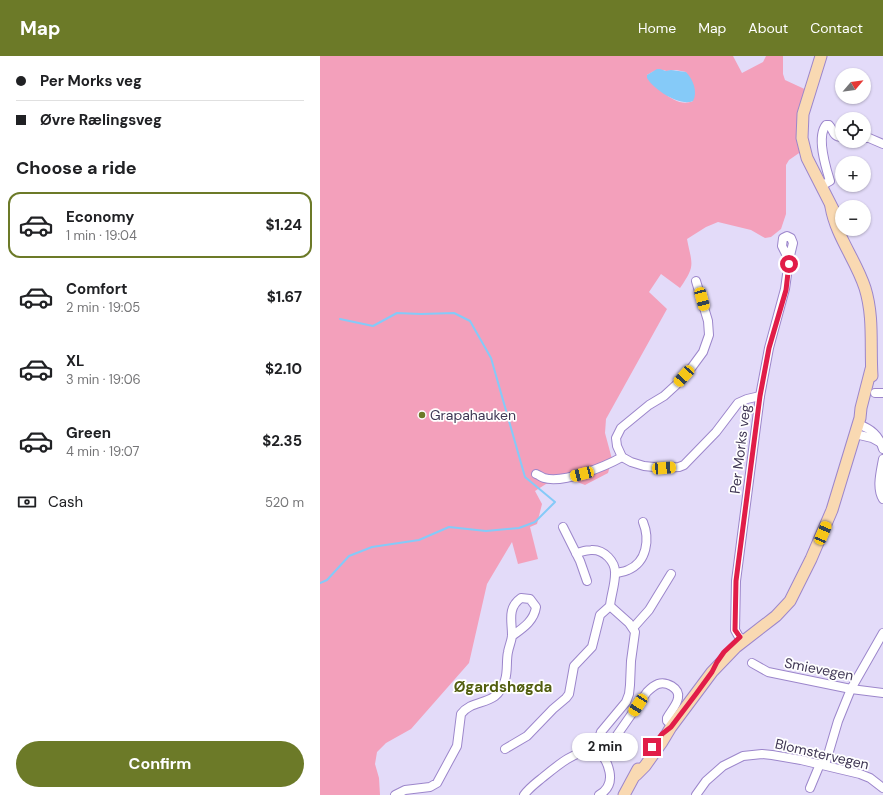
<!DOCTYPE html>
<html lang="en">
<head>
<meta charset="utf-8">
<style>
  body { margin:0; font-family:"DM Sans",sans-serif; background:#f2f2f2; color:#202124; height:100vh; display:flex; flex-direction:column; font-size:15px; white-space:nowrap }
  * { box-sizing:border-box; margin:0 }
  p { font-size:13px; color:#757577 }
  .icon { flex:none; width:22px; height:22px; fill:none; stroke:currentColor; stroke-width:2; stroke-linecap:round; stroke-linejoin:round }
  .map { position:relative; flex:1; overflow:hidden }
  .details { display:flex; flex-direction:column; background:#fff; width:320px }
  .details>* { flex:none }
  .top-card { display:grid; align-content:center; height:88px; padding:0 16px; background:#fff }
  .needle { width:26px; rotate:61deg }
  .buttons { position:absolute; left:515px; top:12px; display:grid; gap:8px }
  .buttons a { display:grid; place-items:center; width:36px; height:36px; border-radius:50%; background:#fff; box-shadow:0 1px 3px #0004; font-size:20px }
  .end { position:absolute; width:18px; height:18px; margin:-9px; border:5px solid #e11d48; background:#fff; box-shadow:0 0 0 2px #fff }
  .from { border-radius:50% }
  .bubble { position:absolute; height:28px; border-radius:14px; background:#fff; box-shadow:0 1px 3px #0004; font-size:13px; font-weight:700; line-height:28px; text-align:center }
  .car { position:absolute; width:12px; height:24px; margin:-12px -6px; border-radius:5px; box-shadow:0 0 3px 1px #0007; background:linear-gradient(#f5c518 24%,#345 0 40%,#f5c518 0 76%,#345 0 86%,#f5c518 0) }
  .top-card b { display:flex; align-items:center; gap:14px; height:38px; font-size:15px }
  .top-card b+b { border-top:1px solid #e0e0e0 }
  .top-card i { width:10px; height:10px; background:#202124 }
  ul { padding:0; list-style:none }
  li { display:flex; align-items:center; gap:12px; height:66px; margin:0 8px 6px; padding:0 8px; border:2px solid transparent; border-radius:12px }
  li div { flex:1 }
  li b { display:block; font-size:15px }
  li em { font-style:normal; font-weight:700 }
  li.active { border-color:#6c7a28 }
  li>.icon { width:36px; height:36px; stroke-width:1.5 }
  h2 { padding:0 16px; font-size:18px; line-height:48px }
  .pay { display:flex; align-items:center; gap:10px; height:44px; padding:0 16px; font-size:15px }
  .pay p { margin-inline-start:auto }
  .action { display:flex; gap:8px; margin-top:auto; padding:8px 16px }
  .action a { flex:1; height:46px; border-radius:24px; background:#6c7a28; color:#fff; font-size:16px; font-weight:700; line-height:46px; text-align:center }
  header { display:flex; align-items:center; gap:24px; box-sizing:border-box; height:56px; padding:0 20px; background:#6c7a28; color:#fff }
  header strong { font-size:19px }
  nav { display:flex; gap:22px; margin-inline-start:auto; font-size:14px }
  main { display:flex; flex:1; min-height:0 }
  .map>svg:first-child { display:block }
  .green { fill:#f3a0bb; fill-rule:evenodd }
  .water { fill:#85caf8 }
  .lines { fill:none; stroke-linecap:round; stroke-linejoin:round }
  .stream { stroke:#85caf8; stroke-width:2 }
  .minor-casing { stroke:#9c86cb; stroke-width:10 }
  .secondary-casing { stroke:#9c86cb; stroke-width:13 }
  .minor { stroke:#fff; stroke-width:8 }
  .secondary { stroke:#f9d9b2; stroke-width:11 }
  .route { stroke:#e11d48; stroke-width:5 }
  .poi-dot { fill:#6c7a28; stroke:#fff; stroke-width:1.5 }
  .labels { text-anchor:middle; dominant-baseline:central; stroke-width:3.5; stroke-linejoin:round; paint-order:stroke }
  .poi-label { font-size:14px; fill:#403754; stroke:#fff; text-anchor:start }
  .street-label { font-size:14px; fill:#403754; stroke:#fff }
  .neighbourhood-label { font-size:15px; font-weight:bold; fill:#525e0f; stroke:#fff }
</style>
</head>
<body>
<header>
<strong>Map</strong>
<nav><a>Home</a><a>Map</a><a>About</a><a>Contact</a></nav>
</header>
<main>
<section class="details">
<div class="top-card">
<b><i class="from"></i>Per Morks veg</b>
<b><i></i>Øvre Rælingsveg</b>
</div>
<h2>Choose a ride</h2>
<ul>
<li class="active"><svg class="icon" aria-label="car" viewBox="0 0 24 24"><path d="M5 17H2v-5l4-1 3-4h7l3 4 3 1v5h-3M9 17h6M6 11h13"/><circle cx="7" cy="17" r="2"/><circle cx="17" cy="17" r="2"/></svg><div><b>Economy</b><p>1 min · 19:04</p></div><em>$1.24</em></li>
<li><svg class="icon" aria-label="car" viewBox="0 0 24 24"><path d="M5 17H2v-5l4-1 3-4h7l3 4 3 1v5h-3M9 17h6M6 11h13"/><circle cx="7" cy="17" r="2"/><circle cx="17" cy="17" r="2"/></svg><div><b>Comfort</b><p>2 min · 19:05</p></div><em>$1.67</em></li>
<li><svg class="icon" aria-label="car" viewBox="0 0 24 24"><path d="M5 17H2v-5l4-1 3-4h7l3 4 3 1v5h-3M9 17h6M6 11h13"/><circle cx="7" cy="17" r="2"/><circle cx="17" cy="17" r="2"/></svg><div><b>XL</b><p>3 min · 19:06</p></div><em>$2.10</em></li>
<li><svg class="icon" aria-label="car" viewBox="0 0 24 24"><path d="M5 17H2v-5l4-1 3-4h7l3 4 3 1v5h-3M9 17h6M6 11h13"/><circle cx="7" cy="17" r="2"/><circle cx="17" cy="17" r="2"/></svg><div><b>Green</b><p>4 min · 19:07</p></div><em>$2.35</em></li>
</ul>
<div class="pay"><svg class="icon" aria-label="cash" viewBox="0 0 24 24"><path d="M3 7h18v10H3z"/><circle cx="12" cy="12" r="2"/></svg>Cash<p>520 m</p></div>
<div class="action"><a>Confirm</a></div>
</section>
<div class="map">
<svg width="563" height="739" viewBox="0 0 563 739">
  <rect width="100%" height="100%" fill="#e3dbf9"/>
  <path class="green" d="M0 0H413L422 17 443 6 446 0H463V18L465 24 491 36 482 95 469 104 466 109V158L461 173 451 181 445 182 431 174 398 166 386 171 367 183C372 209 376 209 360 232L341 218 329 236 347 253 286 363 285 377 292 403 288 417 265 429 247 422 226 428 215 435 222 448 217 468 210 471 218 503 198 508 192 486 167 528 149 607 91 673 66 687 57 696 55 708 59 722 60 739H0ZM344 14 346 15 356 14 366 16 373 45C356 53 337 31 327 19L334 15Z"/>
  <path class="water" d="M337 13H340L346 15 351 14 366 16C373 23 378 36 373 45 360 51 333 33 327 22V19Z"/>
  <g class="lines">
    <polyline class="stream" points="0,527 7,524 29,500 52,491 99,484 129,471 166,475 199,472 215,466 235,446 205,421 171,302 150,265 134,257 101,258 77,257 53,270 20,263"/>
    <defs>
      <g id="minor">
        <polyline points="544,82 549,82 563,88"/>
        <path d="M501 130 510 125C506 112 496 81 506 69H509C514 74 512 81 522 81"/>
        <polyline points="376,225 388,265 389,279 383,296 372,311 356,329 344,340 329,349 301,372 296,382 297,390 302,401 311,406 324,410 344,412 359,411 364,409 396,376 418,347 427,343 440,340"/>
        <polyline points="555,337 563,337"/>
        <path d="M538 368C551 373 559 379 563 393"/>
        <polyline points="535,378 552,382 561,387"/>
        <path d="M563 403C561 415 556 432 563 443"/>
        <path d="M216 418C219 419 221 421 224 422 243 428 286 410 302 401"/>
        <polyline points="243,471 260,505 267,525"/>
        <path d="M296 517C300 516 304 516 308 514 327 506 330 483 323 466"/>
        <polyline points="313,572 329,554 351,518"/>
        <polyline points="424,584 419,581 415,574 416,525 440,340 449,292 465,233 469,204 462,190 463,182 467,180 471,182 473,187 469,204"/>
        <polyline points="432,607 448,616 531,633 563,637"/>
        <polyline points="276,691 281,676 306,646 309,638 310,629 311,605 315,576 309,567 290,550"/>
        <path d="M185 693 207 680 233 653 246 642 249 638 254 610 272 591 280 559 290 550C291 539 295 529 295 518 296 506 284 493 271 494 266 494 261 496 256 497"/>
        <path d="M282 697 288 692 327 636C330 633 333 630 338 628 346 625 360 632 358 642 357 649 350 656 347 662V665L352 669"/>
        <polyline points="505,709 518,665 531,633 563,577"/>
        <polyline points="490,732 500,708"/>
        <path d="M75 739 85 734 110 731 117 727 137 690 141 658C154 641 177 652 185 624 188 615 186 605 188 596 189 590 192 584 192 579 192 565 187 552 201 542L210 543 216 551C214 565 203 572 192 580"/>
        <path d="M204 739C209 732 216 727 222 722 243 705 250 699 276 691 288 704 299 728 279 739"/>
        <polyline points="376,739 386,725 403,710 423,700 442,698 452,699 481,704 540,718 550,722 563,732"/>
      </g>
      <g id="secondary">
        <polyline points="501,0 483,58 482,82 487,102 515,157"/>
        <path d="M511 151C516 180 536 204 545 232 554 261 550 290 552 320"/>
        <polyline points="316,719 325,710 342,686 351,671 392,616 416,591 456,560 470,545 491,503 512,454 540,362 541,352 551,313"/>
        <polyline points="304,739 318,713"/>
      </g>
    </defs>
    <use href="#minor" class="minor-casing"/>
    <use href="#secondary" class="secondary-casing"/>
    <use href="#minor" class="minor"/>
    <use href="#secondary" class="secondary"/>
  </g>
  <g class="lines">
    <polyline class="route" points="332,691 342,678 351,671 376,638 392,616 397,606 404,596 420,581 415,574 416,525 440,340 449,292 466,234 469,208"/>
  </g>
  <circle class="poi-dot" cx="102" cy="359" r="4"/>
  <g class="labels">
    <g class="poi-label">
      <text x="110" y="359">Grapahauken</text>
    </g>
    <g class="street-label">
      <text transform="translate(420 393) rotate(-83)">Per Morks veg</text>
      <text transform="translate(499 613) rotate(11)">Smievegen</text>
      <text transform="translate(502 698) rotate(13)">Blomstervegen</text>
    </g>
    <g class="neighbourhood-label">
      <text x="183" y="631">Øgardshøgda</text>
    </g>
  </g>
</svg>
<div class="buttons">
<a><svg class="needle" viewBox="-14 -14 28 28"><path d="M0-13l5 13h-10z" fill="#e53935"/><path d="M0 13l5-13h-10z" fill="#757577"/></svg></a>
<a><svg class="icon" aria-label="locate" viewBox="0 0 24 24"><circle cx="12" cy="12" r="6"/><path d="M12 2v4M12 18v4M2 12h4M18 12h4"/></svg></a>
<a>+</a>
<a>−</a>
</div>
<i class="end from" style="left:469px;top:208px"></i>
<i class="end" style="left:332px;top:691px"></i>
<div class="bubble" style="left:252px;top:677px;width:66px">2 min</div>
<i class="car" style="left:382px;top:243px;rotate:165deg"></i>
<i class="car" style="left:364px;top:320px;rotate:222deg"></i>
<i class="car" style="left:344px;top:412px;rotate:86deg"></i>
<i class="car" style="left:262px;top:418px;rotate:255deg"></i>
<i class="car" style="left:503px;top:477px;rotate:23deg"></i>
<i class="car" style="left:318px;top:649px;rotate:213deg"></i>
</div>
</main>
</body>
</html>
